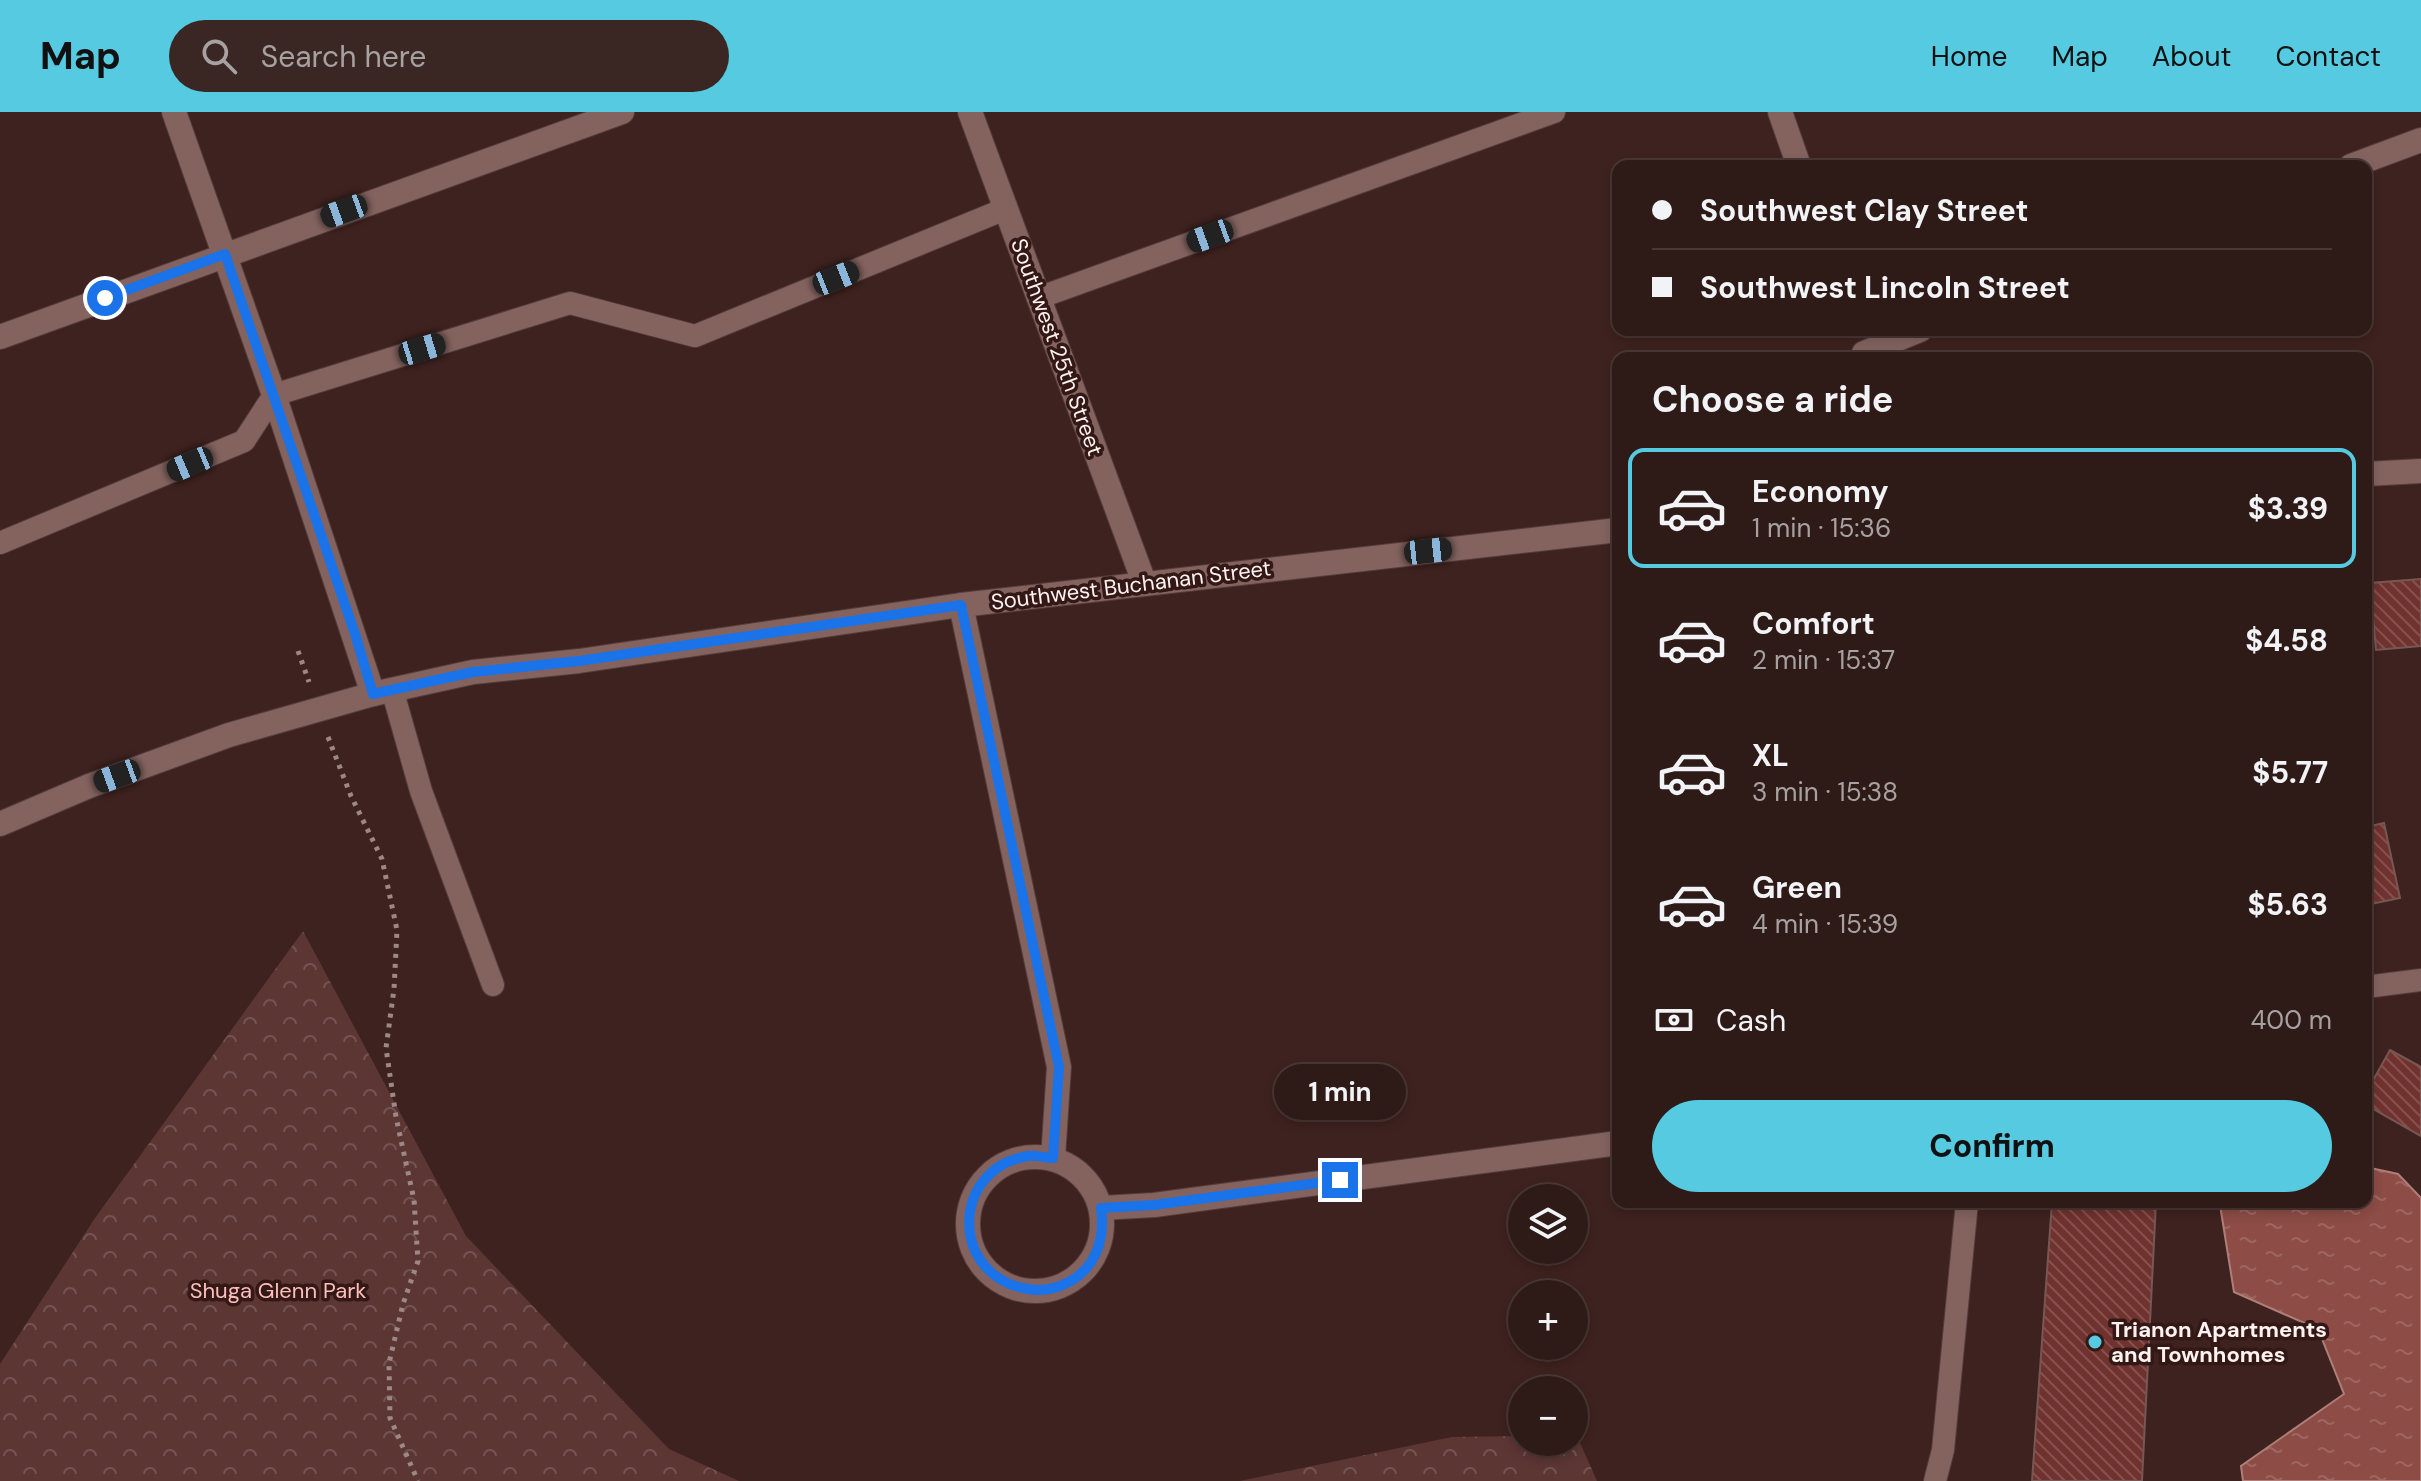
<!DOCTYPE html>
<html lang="en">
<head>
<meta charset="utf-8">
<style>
  body { margin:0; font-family:"DM Sans",sans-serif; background:#3a2724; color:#f1f3f6; height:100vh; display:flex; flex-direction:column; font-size:30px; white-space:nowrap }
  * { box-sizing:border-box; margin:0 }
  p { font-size:26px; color:#a7a1a1 }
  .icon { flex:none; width:44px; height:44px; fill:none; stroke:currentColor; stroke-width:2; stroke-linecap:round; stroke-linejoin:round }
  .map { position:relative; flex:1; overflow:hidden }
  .side { position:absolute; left:1612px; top:240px; width:760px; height:856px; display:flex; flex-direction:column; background:#2e1a17; border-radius:16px; box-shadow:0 4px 12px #0003,0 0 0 2px #493836 }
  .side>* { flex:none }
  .guide { position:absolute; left:1612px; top:48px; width:760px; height:176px; border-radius:16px; box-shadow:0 4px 12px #0003,0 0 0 2px #493836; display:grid; align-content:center; height:176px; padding:0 40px; background:#2e1a17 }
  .fabs { position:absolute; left:1508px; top:1072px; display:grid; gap:16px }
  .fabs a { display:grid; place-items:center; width:80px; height:80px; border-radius:50%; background:#2e1a17; box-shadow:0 4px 12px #0003,0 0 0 2px #493836; font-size:40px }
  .end { position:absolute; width:36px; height:36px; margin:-18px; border:10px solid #1a73e8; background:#fff; box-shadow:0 0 0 4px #fff }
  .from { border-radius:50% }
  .bubble { position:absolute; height:56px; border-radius:28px; background:#2e1a17; box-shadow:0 4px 12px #0003,0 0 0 2px #493836; font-size:26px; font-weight:700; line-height:56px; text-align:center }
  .car { position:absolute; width:24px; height:48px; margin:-24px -12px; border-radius:10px; box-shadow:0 0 6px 2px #0007; background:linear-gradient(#222 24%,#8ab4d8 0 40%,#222 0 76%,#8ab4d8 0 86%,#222 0) }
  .guide b { display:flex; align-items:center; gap:28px; height:76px; font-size:30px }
  .guide b+b { border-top:2px solid #493836 }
  .guide i { width:20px; height:20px; background:#f1f3f6 }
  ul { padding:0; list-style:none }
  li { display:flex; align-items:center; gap:24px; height:120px; margin:0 16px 12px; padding:0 24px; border:4px solid transparent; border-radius:16px }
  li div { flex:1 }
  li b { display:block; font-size:30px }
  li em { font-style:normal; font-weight:700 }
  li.active { border-color:#55cae0 }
  li>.icon { width:72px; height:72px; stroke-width:1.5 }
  h2 { padding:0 40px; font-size:36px; line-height:96px }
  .pay { display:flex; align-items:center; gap:20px; height:88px; padding:0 40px; font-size:30px }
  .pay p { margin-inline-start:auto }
  .primary-button { display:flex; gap:16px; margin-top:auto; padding:16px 40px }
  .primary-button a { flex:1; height:92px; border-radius:48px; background:#55cae0; color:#111; font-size:32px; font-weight:700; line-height:92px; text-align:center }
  header { display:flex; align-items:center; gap:48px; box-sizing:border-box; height:112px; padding:0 40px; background:#55cae0; color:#111 }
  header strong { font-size:38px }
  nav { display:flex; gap:44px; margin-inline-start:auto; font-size:28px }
  .search { width:560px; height:72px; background:#3a2724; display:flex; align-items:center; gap:20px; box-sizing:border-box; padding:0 28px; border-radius:44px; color:#a7a1a1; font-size:30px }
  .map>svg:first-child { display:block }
  .park { fill:url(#park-crowns) }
  .water { fill:url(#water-ripples); stroke:#af7e79; stroke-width:2 }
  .building { fill:url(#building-back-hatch); stroke:#775753; stroke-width:2 }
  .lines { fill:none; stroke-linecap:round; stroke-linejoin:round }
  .lane-casing { stroke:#533d3c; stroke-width:24 }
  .street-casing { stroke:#533d3c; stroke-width:26 }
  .path { stroke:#9c8886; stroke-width:5; stroke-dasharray:4 6; stroke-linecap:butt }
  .lane { stroke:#84635f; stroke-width:22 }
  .street { stroke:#84635f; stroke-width:24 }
  .route { stroke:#1a73e8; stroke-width:10 }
  .poi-dot { fill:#55cae0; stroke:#331816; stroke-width:3 }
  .labels { text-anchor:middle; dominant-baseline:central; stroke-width:7; stroke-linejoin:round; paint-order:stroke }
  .street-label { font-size:22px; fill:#fef2f0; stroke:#331816 }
  .park-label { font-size:22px; fill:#fdbfb9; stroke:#331816 }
  .poi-label { font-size:22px; font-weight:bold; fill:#fef2f0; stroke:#331816; text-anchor:start }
</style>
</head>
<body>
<header>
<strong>Map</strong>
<div class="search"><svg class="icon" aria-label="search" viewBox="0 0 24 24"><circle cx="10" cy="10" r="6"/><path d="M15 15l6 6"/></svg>Search here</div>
<nav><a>Home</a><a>Map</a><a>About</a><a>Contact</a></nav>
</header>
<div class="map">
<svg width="2421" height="1369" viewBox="0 0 2421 1369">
  <defs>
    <pattern id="park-crowns" width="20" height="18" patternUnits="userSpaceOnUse" patternTransform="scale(2)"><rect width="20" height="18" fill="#5c3633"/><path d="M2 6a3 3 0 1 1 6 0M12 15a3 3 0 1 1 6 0" fill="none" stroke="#745451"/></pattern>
    <pattern id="water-ripples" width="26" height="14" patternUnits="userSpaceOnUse" patternTransform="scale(2)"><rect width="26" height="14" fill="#8d4c46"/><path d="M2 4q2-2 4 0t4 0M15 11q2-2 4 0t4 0" fill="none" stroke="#9e6661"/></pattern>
    <pattern id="building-back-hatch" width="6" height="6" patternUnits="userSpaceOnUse" patternTransform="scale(2)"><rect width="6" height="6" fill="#70322e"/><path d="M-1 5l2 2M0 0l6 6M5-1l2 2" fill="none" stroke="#85504d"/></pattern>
  </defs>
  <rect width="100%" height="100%" fill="#3e221f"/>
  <g class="park">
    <polygon points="303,819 466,1124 669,1337 739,1369 0,1369 0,1252 95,1106"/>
    <polygon points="1522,1324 1522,1330 1574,1330 1574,1324 1577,1324 1597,1369 1240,1369 1452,1325"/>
  </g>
  <polygon class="water" points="2366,1055 2398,1062 2421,1086 2421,1369 2243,1369 2241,1354 2344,1282 2318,1217 2234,1180 2220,1093 2223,1090 2366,1090"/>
  <g class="building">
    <polygon points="2421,467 2421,534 2376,538 2370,471"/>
    <polygon points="2384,711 2400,786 2366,793 2366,715"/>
    <polygon points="2390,938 2421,955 2421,1024 2366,993 2366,981"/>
    <polygon points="2052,1090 2156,1090 2142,1369 2032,1369"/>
  </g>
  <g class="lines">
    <defs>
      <g id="lane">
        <polyline points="1038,186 1554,0"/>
        <polyline points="0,431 244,329 274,283 570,191 695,224 1005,97"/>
        <polyline points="392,577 421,679 493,873"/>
        <polyline points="2366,875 2421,868"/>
        <polyline points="1935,1369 1943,1338 1967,1090"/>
      </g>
      <g id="street">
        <polyline points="174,0 274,283 373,582"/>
        <polyline points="970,0 1144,470"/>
        <polyline points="1780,0 1799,54"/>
        <polyline points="2351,54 2421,28"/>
        <polyline points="0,225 622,0"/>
        <polyline points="1864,241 1920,218"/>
        <polyline points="2366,362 2421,359"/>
        <polyline points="961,493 1059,955 1053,1046"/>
        <polyline points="0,712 89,674 229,623 373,582 473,560 579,549 961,493 1618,418"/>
        <circle cx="1035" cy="1112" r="67"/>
        <polyline points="1101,1096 1154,1093 1618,1031"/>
      </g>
    </defs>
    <use href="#lane" class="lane-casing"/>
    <use href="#street" class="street-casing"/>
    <g class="path">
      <polyline points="298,539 309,570"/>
      <polyline points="328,625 351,684 382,747 397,818 394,877 386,936 396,1005 414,1088 418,1149 403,1192 389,1251 390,1306 418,1369"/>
    </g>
    <use href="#lane" class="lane"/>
    <use href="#street" class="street"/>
  </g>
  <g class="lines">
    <path class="route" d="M105 186 225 142 355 522 373 582 473 560 579 549 961 493 1059 955 1053 1046C1046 1046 1036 1043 1029 1044 950 1055 949 1165 1028 1177 1044 1180 1060 1176 1074 1167 1098 1151 1105 1123 1101 1096L1154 1093 1340 1068"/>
  </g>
  <circle class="poi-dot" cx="2095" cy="1230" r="8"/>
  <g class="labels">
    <g class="street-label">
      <text transform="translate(1057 235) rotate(70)">Southwest 25th Street</text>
      <text transform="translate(1131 473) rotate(-7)">Southwest Buchanan Street</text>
    </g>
    <g class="park-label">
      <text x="278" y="1178">Shuga Glenn Park</text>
    </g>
    <g class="poi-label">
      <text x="2111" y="1217">Trianon Apartments<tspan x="2111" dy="25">and Townhomes</tspan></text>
    </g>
  </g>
</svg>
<div class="fabs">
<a><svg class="icon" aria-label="layers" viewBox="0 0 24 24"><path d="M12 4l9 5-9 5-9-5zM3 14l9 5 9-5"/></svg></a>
<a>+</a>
<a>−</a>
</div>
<i class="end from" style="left:105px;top:186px"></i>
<i class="end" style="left:1340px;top:1068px"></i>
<div class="bubble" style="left:1274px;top:952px;width:132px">1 min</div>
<i class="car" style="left:344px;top:99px;rotate:250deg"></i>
<i class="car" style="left:1210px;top:124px;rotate:250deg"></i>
<i class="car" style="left:836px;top:166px;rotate:68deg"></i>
<i class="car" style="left:422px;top:237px;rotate:73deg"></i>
<i class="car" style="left:190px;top:352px;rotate:247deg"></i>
<i class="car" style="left:1428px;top:439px;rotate:84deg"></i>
<i class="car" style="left:117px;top:664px;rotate:250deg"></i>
<div class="guide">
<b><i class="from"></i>Southwest Clay Street</b>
<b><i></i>Southwest Lincoln Street</b>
</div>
<section class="side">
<h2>Choose a ride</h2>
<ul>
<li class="active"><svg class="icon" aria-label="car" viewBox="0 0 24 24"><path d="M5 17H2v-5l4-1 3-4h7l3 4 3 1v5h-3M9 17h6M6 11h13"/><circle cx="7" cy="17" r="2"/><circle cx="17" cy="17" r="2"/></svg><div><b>Economy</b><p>1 min · 15:36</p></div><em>$3.39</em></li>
<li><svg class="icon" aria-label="car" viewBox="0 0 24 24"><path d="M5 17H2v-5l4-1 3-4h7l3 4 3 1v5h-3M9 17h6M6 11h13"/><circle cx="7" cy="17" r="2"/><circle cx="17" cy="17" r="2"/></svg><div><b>Comfort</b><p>2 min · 15:37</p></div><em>$4.58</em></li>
<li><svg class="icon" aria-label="car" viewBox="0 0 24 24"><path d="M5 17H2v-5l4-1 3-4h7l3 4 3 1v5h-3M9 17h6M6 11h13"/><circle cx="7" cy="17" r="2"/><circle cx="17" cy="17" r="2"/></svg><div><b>XL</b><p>3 min · 15:38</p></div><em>$5.77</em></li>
<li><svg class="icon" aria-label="car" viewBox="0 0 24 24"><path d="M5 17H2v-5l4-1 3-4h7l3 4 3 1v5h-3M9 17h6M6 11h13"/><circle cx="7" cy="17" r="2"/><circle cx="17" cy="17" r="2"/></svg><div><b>Green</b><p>4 min · 15:39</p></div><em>$5.63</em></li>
</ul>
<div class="pay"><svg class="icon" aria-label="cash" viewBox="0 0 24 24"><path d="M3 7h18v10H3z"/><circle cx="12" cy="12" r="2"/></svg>Cash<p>400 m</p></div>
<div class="primary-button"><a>Confirm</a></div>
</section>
</div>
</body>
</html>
